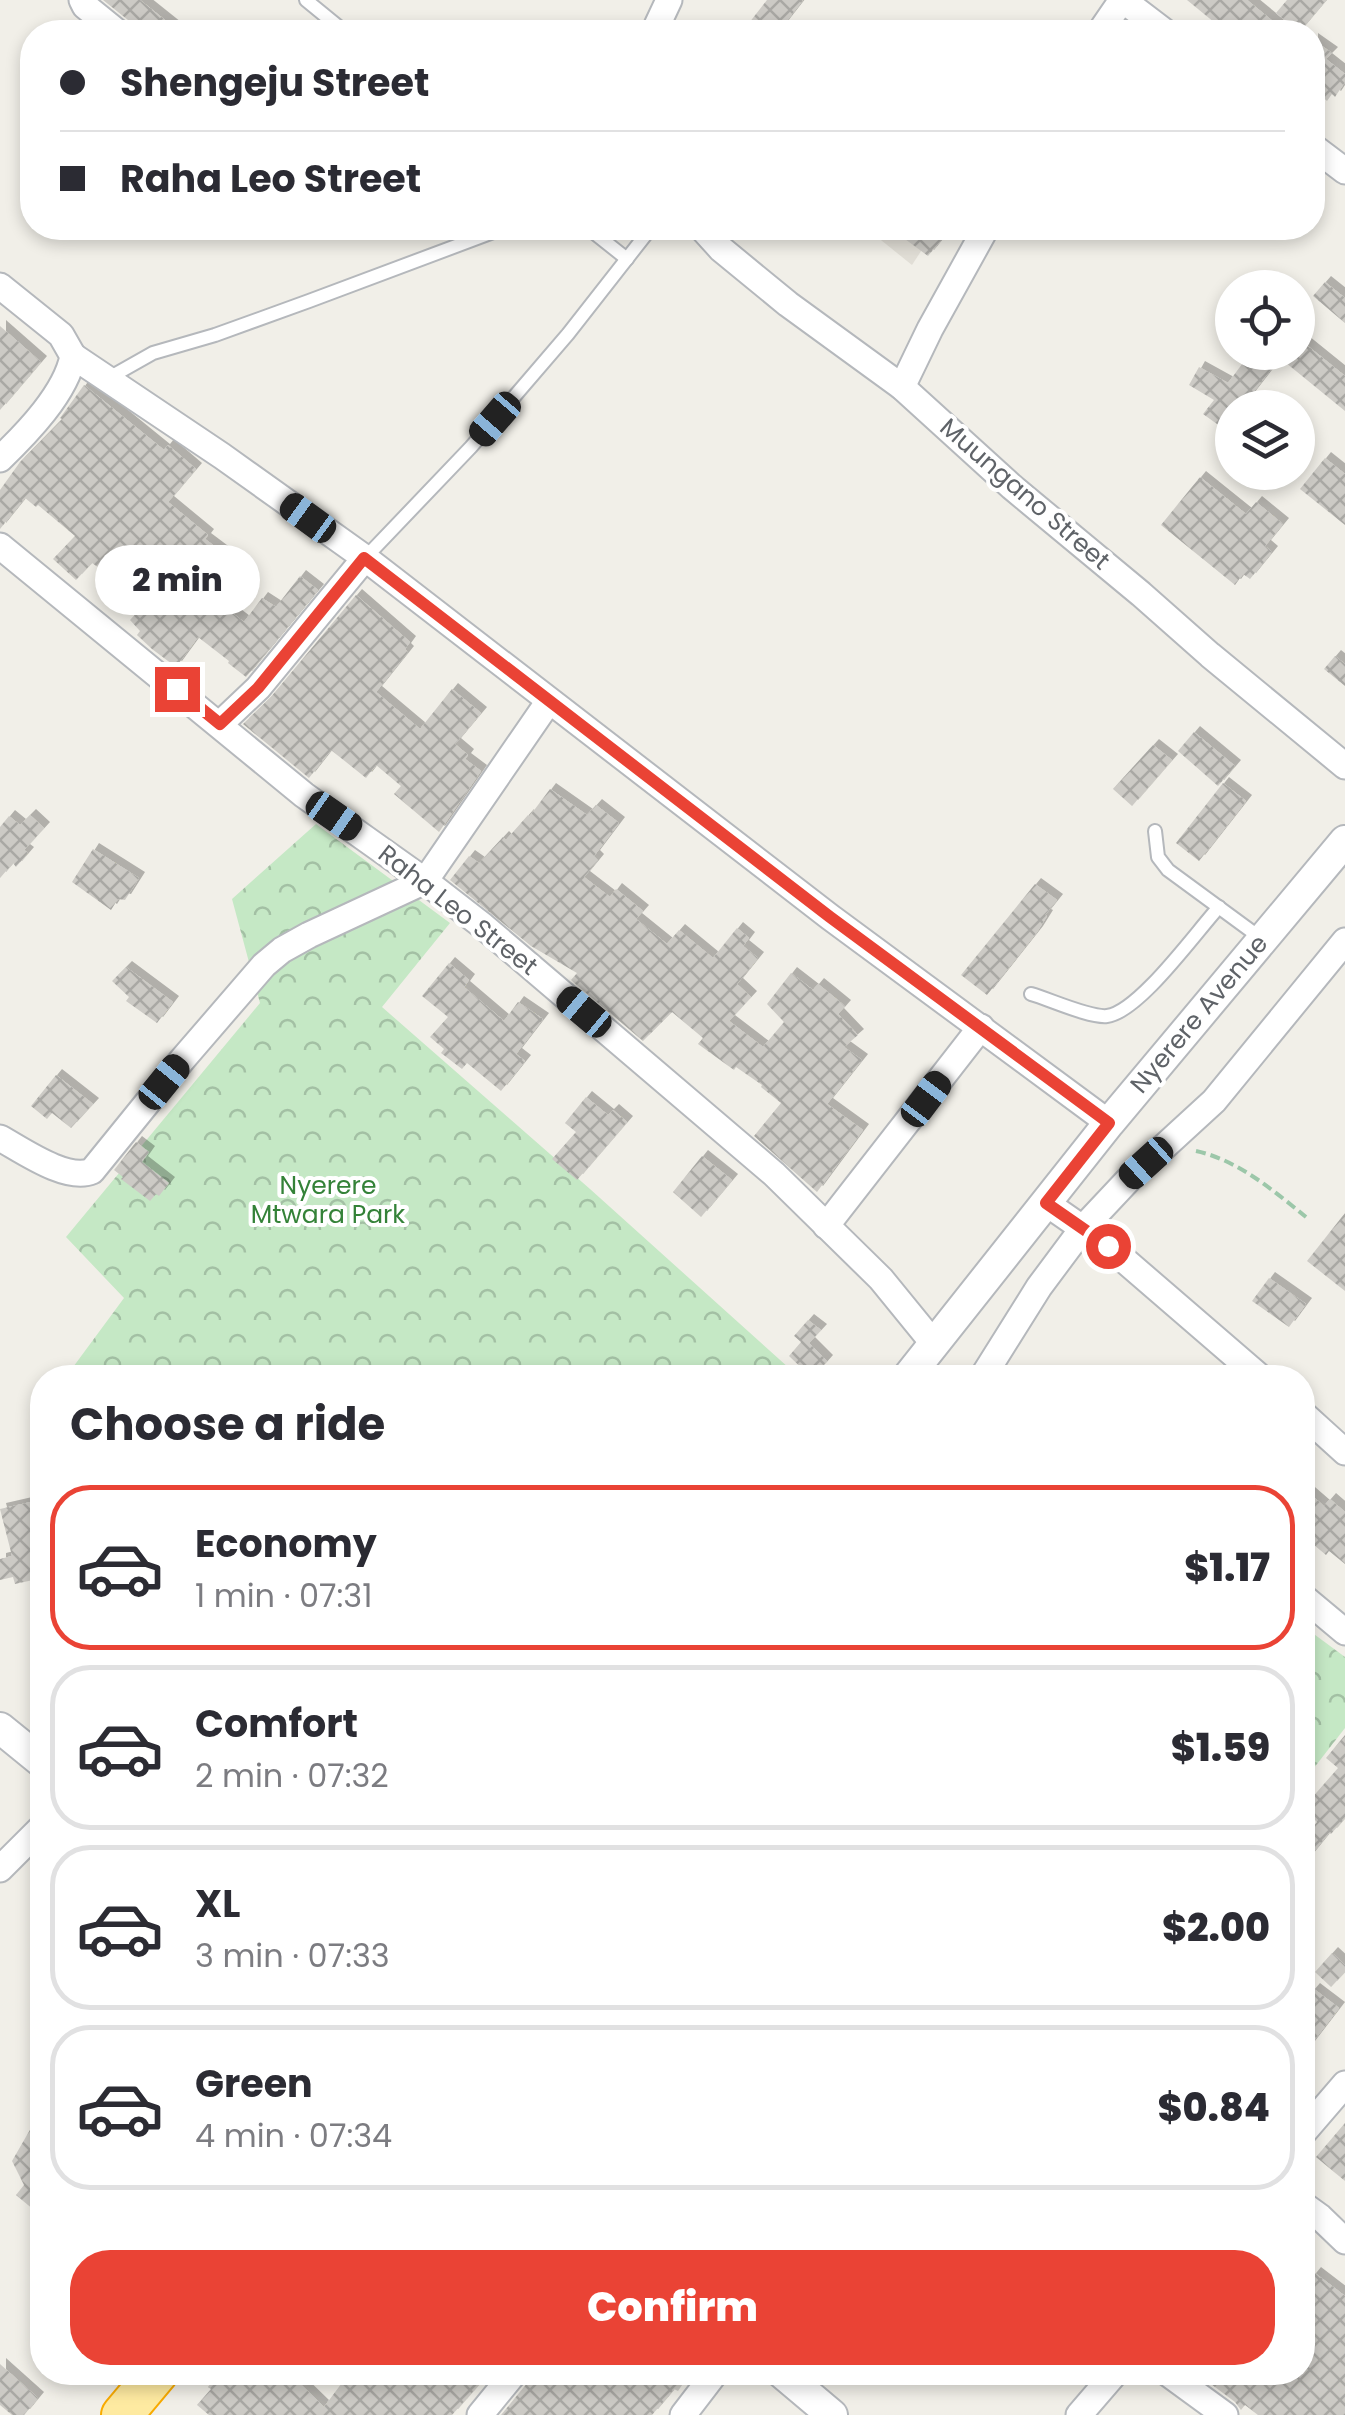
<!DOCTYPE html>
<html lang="en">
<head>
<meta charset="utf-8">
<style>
  body { margin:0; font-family:Poppins,sans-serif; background:#f7f7f7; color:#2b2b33; height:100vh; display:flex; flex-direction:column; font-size:38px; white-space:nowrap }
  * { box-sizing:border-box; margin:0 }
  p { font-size:32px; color:#7c7c81 }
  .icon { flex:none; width:55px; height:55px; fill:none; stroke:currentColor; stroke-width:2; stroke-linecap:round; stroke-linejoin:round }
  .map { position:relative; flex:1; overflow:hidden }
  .panel { position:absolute; left:30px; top:1365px; width:1285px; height:1020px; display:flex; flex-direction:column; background:#fff; border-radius:40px; box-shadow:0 5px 15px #0003 }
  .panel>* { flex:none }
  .top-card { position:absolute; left:20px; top:20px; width:1305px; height:220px; border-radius:40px; box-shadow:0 5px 15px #0003; display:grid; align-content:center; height:220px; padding:0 40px; background:#fff }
  .buttons { position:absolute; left:1215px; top:270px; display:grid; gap:20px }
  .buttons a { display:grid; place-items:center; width:100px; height:100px; border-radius:50%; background:#fff; box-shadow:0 5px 15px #0003; font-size:50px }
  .end { position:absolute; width:45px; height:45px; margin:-22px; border:12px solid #ea4335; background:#fff; box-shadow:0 0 0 5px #fff }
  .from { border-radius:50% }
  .bubble { position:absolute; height:70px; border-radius:35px; background:#fff; box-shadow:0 5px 15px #0003; font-size:32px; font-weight:800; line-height:70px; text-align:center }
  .car { position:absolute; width:30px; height:60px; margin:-30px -15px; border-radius:12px; box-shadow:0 0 8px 2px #0007; background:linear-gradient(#222 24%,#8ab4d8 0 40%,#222 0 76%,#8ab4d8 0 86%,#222 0) }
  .top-card b { display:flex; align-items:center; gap:35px; height:95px; font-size:38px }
  .top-card b+b { border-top:2px solid #e1e1e2 }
  .top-card i { width:25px; height:25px; background:#2b2b33 }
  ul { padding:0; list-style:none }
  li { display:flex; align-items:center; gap:30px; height:165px; margin:0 20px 15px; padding:0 20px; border:5px solid #e1e1e2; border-radius:40px }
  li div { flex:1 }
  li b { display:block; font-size:38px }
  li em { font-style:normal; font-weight:800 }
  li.current { border-color:#ea4335 }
  li>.icon { width:90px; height:90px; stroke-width:1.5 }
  h2 { padding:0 40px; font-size:45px; line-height:120px }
  .primary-button { display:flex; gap:20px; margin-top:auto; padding:20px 40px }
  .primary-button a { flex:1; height:115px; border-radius:40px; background:#ea4335; color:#fff; font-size:40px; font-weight:800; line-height:115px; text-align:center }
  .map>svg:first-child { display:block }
  .education { fill:#e1ded6 }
  .forest { fill:url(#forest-crowns) }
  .building { fill:url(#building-cross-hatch); filter:url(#shadow) }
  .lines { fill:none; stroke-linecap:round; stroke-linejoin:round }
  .service-casing { stroke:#b5b8bc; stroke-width:16 }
  .minor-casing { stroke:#b5b8bc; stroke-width:29 }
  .tertiary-casing { stroke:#b5b8bc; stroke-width:34 }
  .trunk-casing { stroke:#f9ab00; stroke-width:44 }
  .path { stroke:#9cc7a9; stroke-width:4; stroke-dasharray:10 5; stroke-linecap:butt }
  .service { stroke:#fff; stroke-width:12 }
  .minor { stroke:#fff; stroke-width:25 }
  .tertiary { stroke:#fff; stroke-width:30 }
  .trunk { stroke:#feeaa1; stroke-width:40 }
  .route { stroke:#ea4335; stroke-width:12 }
  .labels { text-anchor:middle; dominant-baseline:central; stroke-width:8; stroke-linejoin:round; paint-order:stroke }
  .street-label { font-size:25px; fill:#5f6368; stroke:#fff }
  .park-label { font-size:25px; fill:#348238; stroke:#fff }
</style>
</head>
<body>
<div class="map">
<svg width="1345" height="2415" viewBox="0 0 1345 2415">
  <defs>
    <pattern id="forest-crowns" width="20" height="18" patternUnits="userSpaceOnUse" patternTransform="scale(2.5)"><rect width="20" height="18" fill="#c5e8c5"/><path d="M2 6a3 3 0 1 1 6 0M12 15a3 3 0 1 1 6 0" fill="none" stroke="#a3c0a4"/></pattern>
    <pattern id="building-cross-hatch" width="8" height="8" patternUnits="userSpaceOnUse" patternTransform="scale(2.5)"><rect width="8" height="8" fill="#cccac5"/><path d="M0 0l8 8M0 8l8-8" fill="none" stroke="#a9a8a4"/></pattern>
    <filter id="shadow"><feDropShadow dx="6" dy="-6" stdDeviation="0" flood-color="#0004"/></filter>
  </defs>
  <rect width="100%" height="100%" fill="#f1efe8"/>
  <polygon class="education" points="866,228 936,228 912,265"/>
  <g class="forest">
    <polygon points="316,824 450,923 382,1007 590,1189 799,1377 65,1378 124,1298 66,1237 260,1003 232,899"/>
    <polygon points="1303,1626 1345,1657 1345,1728 1303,1782"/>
  </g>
  <g class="building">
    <polygon points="103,0 140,0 180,32 133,32 128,20"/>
    <polygon points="767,0 803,0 778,32 742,32"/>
    <polygon points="1187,0 1247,0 1286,32 1226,32"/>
    <polygon points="1287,0 1326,0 1299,32 1276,13"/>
    <polygon points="1312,39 1332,53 1326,59 1345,74 1345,82 1335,97 1332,94 1327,101 1312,88"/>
    <polygon points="890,228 951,228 928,256"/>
    <polygon points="1325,282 1345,298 1345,323 1313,296"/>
    <polygon points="0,326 41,362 0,410"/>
    <polygon points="1298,338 1345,376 1345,411 1280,358 1241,408 1232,408 1232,419 1224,429 1203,414 1214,400 1189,385 1199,367 1228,383 1251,352 1298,352"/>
    <polygon points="84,385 164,450 168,445 196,469 168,502 208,535 205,539 233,560 208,593 213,598 244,622 262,598 276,607 300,576 318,590 246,677 228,663 229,661 198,637 176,667 152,649 137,635 140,631 130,620 141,608 118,589 122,584 92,563 76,580 53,559 75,536 38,505 36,507 25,498 0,529 0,490 20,462 62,419 60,418"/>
    <polygon points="1325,458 1345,474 1345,525 1300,489"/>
    <polygon points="1200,477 1246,514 1256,502 1283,524 1265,546 1272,552 1250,579 1243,574 1235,585 1161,525"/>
    <polygon points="356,595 410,642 405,649 408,652 376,692 420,729 452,689 481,713 455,744 468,755 465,759 481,771 439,832 394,794 401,786 376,765 366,778 331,750 309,778 243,724 270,698"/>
    <polygon points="1335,656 1345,664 1345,686 1324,669"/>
    <polygon points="1194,732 1235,766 1218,786 1178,751"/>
    <polygon points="1153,745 1172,760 1132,806 1113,789"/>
    <polygon points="1223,783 1246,801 1199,861 1176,843"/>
    <polygon points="550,789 587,815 596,805 619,823 594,856 598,860 584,877 610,897 616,889 643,911 636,919 667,944 679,930 713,958 737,928 749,938 743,946 758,958 737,984 751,997 729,1021 763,1047 784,1022 767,1004 791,973 813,990 818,984 845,1006 838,1014 858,1035 844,1047 862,1060 827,1104 863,1130 817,1192 754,1136 781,1103 761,1087 762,1085 736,1067 734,1070 698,1044 703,1038 672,1012 643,1041 571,980 577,973 531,946 450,880 469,856 479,863 503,837 506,840 528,815 529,817"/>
    <polygon points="30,815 44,828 24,850 28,853 16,867 13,863 0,878 0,827 9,816 20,825"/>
    <polygon points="93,849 139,878 125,900 118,899 111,910 72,882"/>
    <polygon points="1035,884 1057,900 1045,915 1047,916 1037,932 987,995 961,975"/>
    <polygon points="449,963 469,980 464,987 504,1021 518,1002 543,1019 516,1054 525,1061 501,1091 467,1063 462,1069 441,1053 444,1049 430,1037 448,1017 422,996"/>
    <polygon points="126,967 173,1002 157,1023 126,1001 129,997 112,981"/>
    <polygon points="56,1075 93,1104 71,1128 52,1113 47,1119 31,1106"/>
    <polygon points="586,1097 608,1115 613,1110 627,1122 577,1180 552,1159 576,1132 565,1123"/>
    <polygon points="136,1142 149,1152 142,1162 169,1183 159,1196 156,1194 150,1201 121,1179 123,1177 114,1170"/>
    <polygon points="702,1156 732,1180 701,1217 673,1192"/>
    <polygon points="1345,1213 1345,1291 1307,1261"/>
    <polygon points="1269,1278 1306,1304 1289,1327 1252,1301"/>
    <polygon points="808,1320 821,1330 809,1343 827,1361 812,1378 789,1356 801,1342 794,1336"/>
    <polygon points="1302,1487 1324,1506 1330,1499 1345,1512 1345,1564 1329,1551 1326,1555 1302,1535"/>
    <polygon points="35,1501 42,1532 42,1578 15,1584 13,1577 0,1580 0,1559 12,1556 0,1509"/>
    <polygon points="1345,1735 1345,1818 1331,1834 1329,1833 1302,1866 1302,1840 1317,1822 1303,1808 1338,1768 1326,1758"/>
    <polygon points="1332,1953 1345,1965 1345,1972 1331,1987 1315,1972"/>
    <polygon points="1314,1989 1339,2008 1302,2056 1302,2003"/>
    <polygon points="42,2109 42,2199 34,2210 16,2195 24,2185 12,2161"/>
    <polygon points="1345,2123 1345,2181 1316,2157"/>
    <polygon points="1315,2273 1345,2296 1345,2415 1258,2415 1245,2405 1241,2410 1235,2402 1195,2372 1302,2372 1302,2289"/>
    <polygon points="0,2364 38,2398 24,2415 12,2415 0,2405"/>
    <polygon points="220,2372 288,2372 324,2407 350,2372 490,2372 452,2415 209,2415 197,2405 211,2389 208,2387"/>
    <polygon points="531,2372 691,2372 678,2391 674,2389 652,2415 501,2415 528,2382"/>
  </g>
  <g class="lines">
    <defs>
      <g id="service">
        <polyline points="306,0 345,32"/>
        <polyline points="588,228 627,259"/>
        <polyline points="107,379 153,353 215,335 309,301 504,228"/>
        <polyline points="365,558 471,447 568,334 651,228"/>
        <polyline points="1155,831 1158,857 1168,870 1262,939"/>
        <path d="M1031 994C1049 999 1090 1018 1107 1016 1139 1012 1196 932 1219 907"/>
      </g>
      <g id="minor">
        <polyline points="82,0 85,6 117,32"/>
        <polyline points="1123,0 1165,32"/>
        <polyline points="654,32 669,0"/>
        <polyline points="1100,32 1122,0"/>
        <polyline points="1312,146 1345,171"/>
        <polyline points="702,228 721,249 788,304 902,387 1012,487 1141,594 1210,655 1345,766"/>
        <path d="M0 286 61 335 73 356C66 393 27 433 0 459"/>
        <polyline points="73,356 222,456 365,558 830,917 1109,1123"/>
        <polyline points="902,387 930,329 986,228"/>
        <polyline points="0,546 304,795 425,881 483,926 774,1174 881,1279 934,1344"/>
        <polyline points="220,724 258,688 365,558"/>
        <path d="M0 1138C22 1150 67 1182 92 1171L182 1060 264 965 282 950 309 935 425 881 549 701"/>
        <polyline points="1046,1203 1108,1246 1261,1378"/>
        <polyline points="826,1226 981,1027"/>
        <polyline points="982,1378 1039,1287 1083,1228 1130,1178 1214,1101 1345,941"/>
        <polyline points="1302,1413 1345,1452"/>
        <polyline points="1302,1596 1345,1632"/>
        <polyline points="0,1869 42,1827"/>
        <polyline points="1302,2134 1345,2084"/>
        <polyline points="1302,2204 1320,2217 1345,2241"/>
        <polyline points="1166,2372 1225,2415"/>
        <polyline points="480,2415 515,2372"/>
        <polyline points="683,2415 716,2372"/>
        <polyline points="1079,2415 1116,2372"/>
      </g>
      <g id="tertiary">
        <polyline points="907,1378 1109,1123 1345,841"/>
        <polyline points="0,1728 42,1762"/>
        <polyline points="781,2372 832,2415"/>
      </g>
      <polyline id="trunk" points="122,2415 158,2372"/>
    </defs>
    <use href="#service" class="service-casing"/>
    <use href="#minor" class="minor-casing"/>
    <use href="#tertiary" class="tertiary-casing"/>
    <use href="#trunk" class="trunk-casing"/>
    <path class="path" d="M1196 1151C1238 1160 1274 1191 1306 1217"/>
    <use href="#service" class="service"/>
    <use href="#minor" class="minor"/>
    <use href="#tertiary" class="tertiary"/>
    <use href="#trunk" class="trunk"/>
  </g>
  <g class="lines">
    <polyline class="route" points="177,689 220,724 258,688 364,558 830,917 1109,1123 1046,1203 1108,1246"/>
  </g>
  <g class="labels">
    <g class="street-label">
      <text transform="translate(1025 494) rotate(41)">Muungano Street</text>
      <text transform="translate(458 910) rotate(38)">Raha Leo Street</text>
      <text transform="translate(1199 1014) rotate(-50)">Nyerere Avenue</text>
    </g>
    <g class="park-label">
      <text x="328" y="1185">Nyerere<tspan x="328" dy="29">Mtwara Park</tspan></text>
    </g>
  </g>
</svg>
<div class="buttons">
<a><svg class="icon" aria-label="locate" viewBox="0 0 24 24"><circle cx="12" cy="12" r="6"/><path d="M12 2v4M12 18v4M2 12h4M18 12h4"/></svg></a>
<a><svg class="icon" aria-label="layers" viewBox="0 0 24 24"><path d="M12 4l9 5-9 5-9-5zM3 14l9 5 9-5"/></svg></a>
</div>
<i class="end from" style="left:1108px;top:1246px"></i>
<i class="end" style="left:177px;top:689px"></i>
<div class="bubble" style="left:95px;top:545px;width:165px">2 min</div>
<i class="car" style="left:495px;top:419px;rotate:221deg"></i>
<i class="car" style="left:308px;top:518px;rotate:306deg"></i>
<i class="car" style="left:334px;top:816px;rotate:125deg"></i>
<i class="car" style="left:584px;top:1012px;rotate:310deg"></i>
<i class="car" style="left:164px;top:1082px;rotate:39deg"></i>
<i class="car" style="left:926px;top:1099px;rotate:37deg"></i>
<i class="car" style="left:1146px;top:1163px;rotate:228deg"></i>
<div class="top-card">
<b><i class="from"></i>Shengeju Street</b>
<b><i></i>Raha Leo Street</b>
</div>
<section class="panel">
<h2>Choose a ride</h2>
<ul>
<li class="current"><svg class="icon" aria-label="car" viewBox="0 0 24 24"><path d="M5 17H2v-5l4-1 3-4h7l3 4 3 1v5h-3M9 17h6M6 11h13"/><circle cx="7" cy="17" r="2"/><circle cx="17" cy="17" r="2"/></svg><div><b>Economy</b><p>1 min · 07:31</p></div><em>$1.17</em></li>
<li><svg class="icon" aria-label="car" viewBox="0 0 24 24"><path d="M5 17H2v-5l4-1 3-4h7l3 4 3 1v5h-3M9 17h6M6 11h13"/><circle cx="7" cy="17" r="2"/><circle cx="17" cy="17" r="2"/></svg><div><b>Comfort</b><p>2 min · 07:32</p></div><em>$1.59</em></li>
<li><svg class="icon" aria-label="car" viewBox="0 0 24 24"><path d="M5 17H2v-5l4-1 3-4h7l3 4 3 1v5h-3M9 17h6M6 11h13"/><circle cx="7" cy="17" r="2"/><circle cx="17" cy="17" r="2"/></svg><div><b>XL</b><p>3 min · 07:33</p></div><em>$2.00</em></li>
<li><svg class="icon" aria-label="car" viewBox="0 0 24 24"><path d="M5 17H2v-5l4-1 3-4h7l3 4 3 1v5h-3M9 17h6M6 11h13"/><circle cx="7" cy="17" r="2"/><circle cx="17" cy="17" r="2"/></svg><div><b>Green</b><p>4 min · 07:34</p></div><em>$0.84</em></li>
</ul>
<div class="primary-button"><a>Confirm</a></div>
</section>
</div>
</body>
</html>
